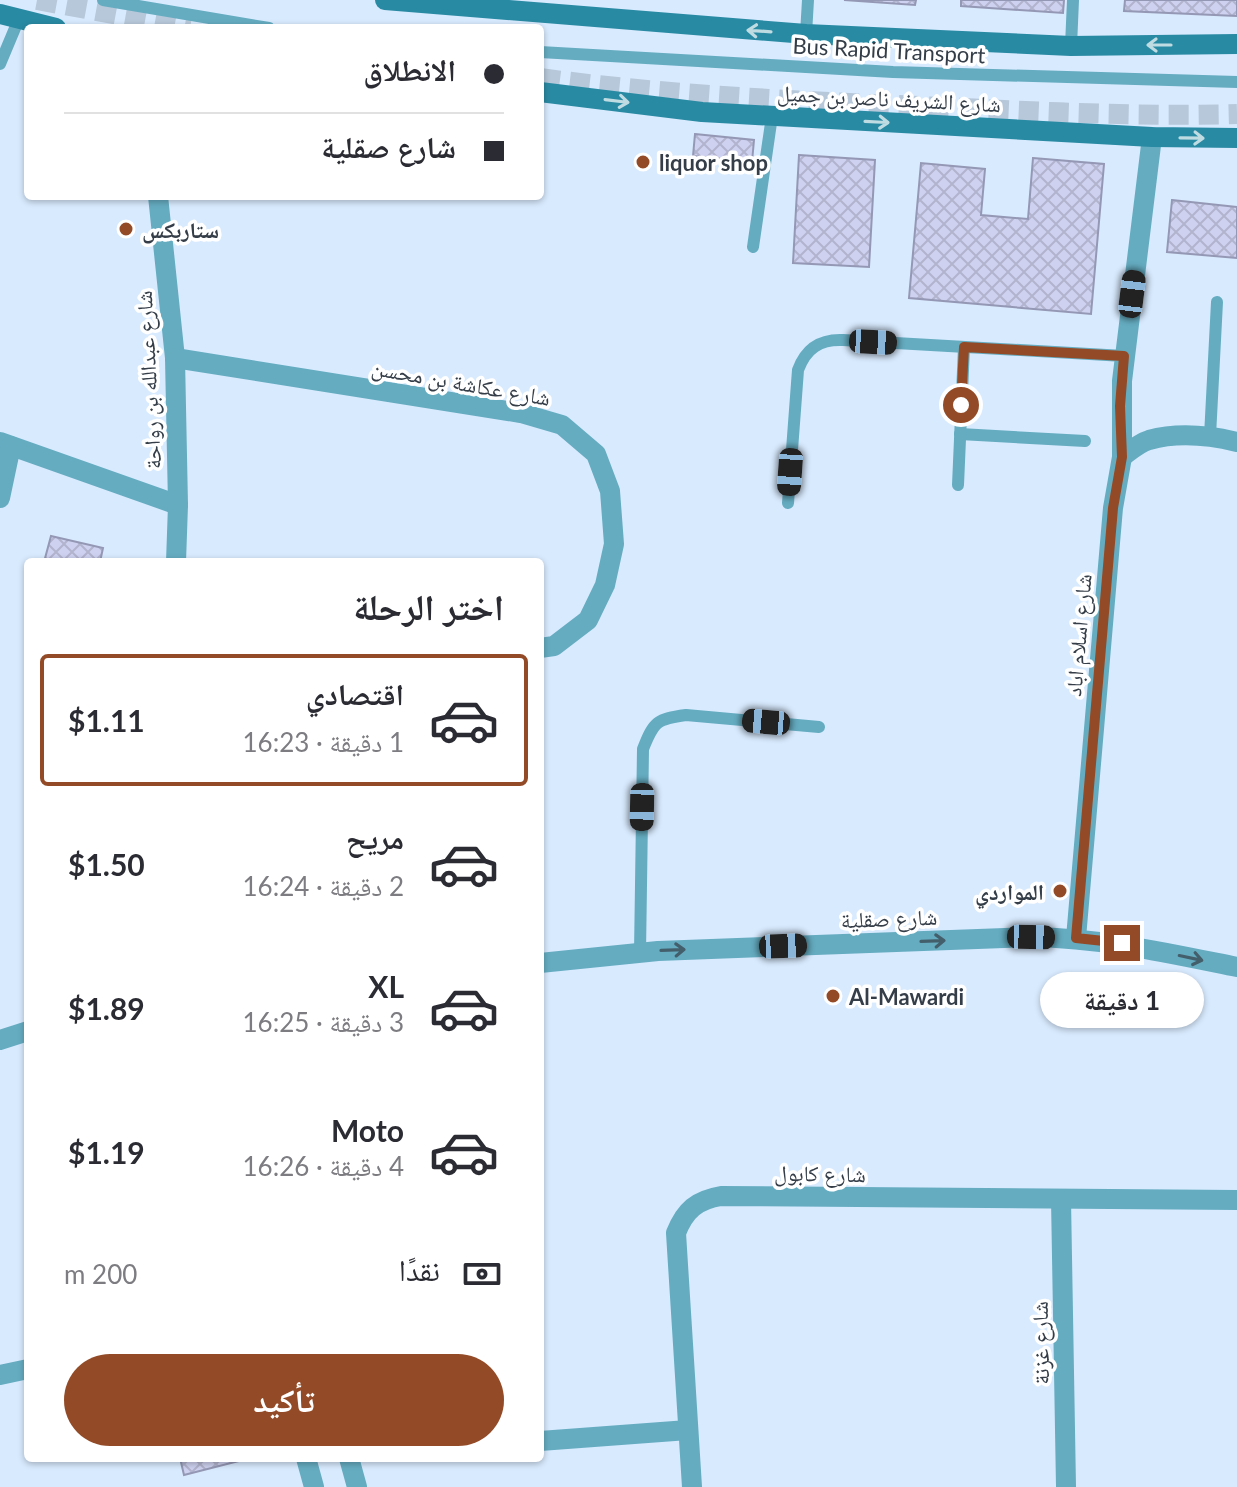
<!DOCTYPE html>
<html lang="ar">
<head>
<meta charset="utf-8">
<style>
  body { margin:0; font-family:Lato,"Noto Naskh Arabic",sans-serif; background:#f7f7f7; color:#2b2b33; direction:rtl; height:100vh; display:flex; flex-direction:column; font-size:30px; white-space:nowrap }
  * { box-sizing:border-box; margin:0 }
  p { font-size:26px; color:#7c7c81 }
  .icon { flex:none; width:44px; height:44px; fill:none; stroke:currentColor; stroke-width:2; stroke-linecap:round; stroke-linejoin:round }
  .map { position:relative; flex:1; overflow:hidden; direction:ltr }
  .side { position:absolute; left:24px; top:558px; width:520px; height:904px; display:flex; flex-direction:column; background:#fff; border-radius:8px; box-shadow:0 2px 6px #0004; direction:rtl }
  .side>* { flex:none }
  .guide { position:absolute; left:24px; top:24px; width:520px; height:176px; border-radius:8px; box-shadow:0 2px 6px #0004; direction:rtl; display:grid; align-content:center; height:176px; padding:0 40px; background:#fff }
  .end { position:absolute; width:36px; height:36px; margin:-18px; border:10px solid #934b27; background:#fff; box-shadow:0 0 0 4px #fff }
  .from { border-radius:50% }
  .bubble { position:absolute; height:56px; border-radius:28px; background:#fff; box-shadow:0 2px 6px #0004; font-size:26px; font-weight:700; line-height:56px; text-align:center; direction:rtl }
  .car { position:absolute; width:24px; height:48px; margin:-24px -12px; border-radius:10px; box-shadow:0 0 6px 2px #0007; background:linear-gradient(#222 24%,#8ab4d8 0 40%,#222 0 76%,#8ab4d8 0 86%,#222 0) }
  .guide b { display:flex; align-items:center; gap:28px; height:76px; font-size:30px }
  .guide b+b { border-top:2px solid #e1e1e2 }
  .guide i { width:20px; height:20px; background:#2b2b33 }
  ul { padding:0; list-style:none }
  li { display:flex; align-items:center; gap:24px; height:132px; margin:0 16px 12px; padding:0 24px; border:4px solid transparent; border-radius:8px }
  li div { flex:1 }
  li b { display:block; font-size:30px }
  li em { font-style:normal; font-weight:700 }
  li.selected { border-color:#934b27 }
  li>.icon { width:72px; height:72px; stroke-width:1.5 }
  h2 { padding:0 40px; font-size:36px; line-height:96px }
  .pay { display:flex; align-items:center; gap:20px; height:88px; padding:0 40px; font-size:30px }
  .pay p { margin-inline-start:auto }
  .button { display:flex; gap:16px; margin-top:auto; padding:16px 40px }
  .button a { flex:1; height:92px; border-radius:48px; background:#934b27; color:#fff; font-size:32px; font-weight:700; line-height:92px; text-align:center }
  .map>svg:first-child { display:block }
  .building { fill:url(#building-cross-hatch); stroke:#9598b4; stroke-width:2 }
  .lines { fill:none; stroke-linecap:round; stroke-linejoin:round }
  .secondary-tunnel { stroke:#b7c8da; stroke-width:20; stroke-dasharray:20 10; stroke-linecap:butt }
  .service { stroke:#65acc1; stroke-width:12 }
  .minor { stroke:#65acc1; stroke-width:20 }
  .tertiary { stroke:#65acc1; stroke-width:20 }
  .secondary { stroke:#298aa3; stroke-width:20 }
  .oneway { stroke:#bfdce3 }
  .oneway2 { stroke:#435f6c }
  .route { stroke:#934b27; stroke-width:10 }
  .poi-dot { fill:#934b27; stroke:#fff; stroke-width:3 }
  .labels { text-anchor:middle; dominant-baseline:central; stroke-width:7; stroke-linejoin:round; paint-order:stroke }
  .street-label { font-size:22px; fill:#353e48; stroke:#fff }
  .poi-label { font-size:22px; font-weight:bold; fill:#353e48; stroke:#fff; text-anchor:start }
</style>
</head>
<body>
<div class="map">
<svg width="1237" height="1487" viewBox="0 0 1237 1487">
  <defs>
    <pattern id="building-cross-hatch" width="8" height="8" patternUnits="userSpaceOnUse" patternTransform="scale(2)"><rect width="8" height="8" fill="#ced1ef"/><path d="M0 0l8 8M0 8l8-8" fill="none" stroke="#b2b4ce"/></pattern>
  </defs>
  <rect width="100%" height="100%" fill="#d8eafe"/>
  <g class="building">
    <polygon points="844,0 916,0 915,5"/>
    <polygon points="961,0 1064,0 1063,13 961,6"/>
    <polygon points="1125,0 1237,0 1237,16 1124,11"/>
    <polygon points="695,134 754,140 752,162 693,156"/>
    <polygon points="799,155 875,160 869,267 793,263"/>
    <polygon points="1033,158 1104,164 1091,314 909,298 921,163 985,169 981,215 1028,219"/>
    <polygon points="1172,200 1237,207 1237,258 1167,252"/>
    <polygon points="51,536 103,548 100,562 44,562"/>
    <polygon points="180,1458 239,1458 239,1461 184,1475"/>
  </g>
  <g class="lines">
    <g class="secondary-tunnel">
      <polyline points="37,0 190,28"/>
      <path d="M540 78C667 95 794 101 921 106 1026 111 1132 117 1237 114"/>
    </g>
    <g class="service">
      <polyline points="103,0 269,28"/>
      <polyline points="806,34 808,0"/>
      <polyline points="1071,46 1073,0"/>
      <polyline points="540,52 893,72 1237,82"/>
      <polyline points="0,64 18,21"/>
      <polyline points="753,247 772,116"/>
      <polyline points="960,434 1085,441"/>
      <polyline points="1210,436 1217,302"/>
      <polyline points="958,485 964,347"/>
      <path d="M788 503 798 370C806 348 820 339 843 340L1124 356"/>
      <path d="M640 953 643 749C654 721 657 719 686 715L819 727"/>
    </g>
    <g class="minor">
      <polyline points="175,358 521,413 562,425 596,454 610,491 614,544 605,585 588,620 554,646 540,648"/>
      <polyline points="0,442 178,505"/>
      <path d="M1122 457C1130 451 1139 443 1149 440 1178 432 1208 435 1237 442"/>
      <polyline points="0,498 11,446"/>
      <polyline points="1076,938 1113,508 1122,457 1122,381 1152,137"/>
      <path d="M540 963 658 951 1031 937C1102 938 1168 953 1237 967"/>
      <polyline points="1061,1199 1066,1487"/>
      <polyline points="0,1375 28,1369"/>
      <polyline points="540,1441 688,1430"/>
      <path d="M692 1487 676 1233C685 1210 697 1200 721 1196L1237 1200"/>
    </g>
    <g class="tertiary">
      <polyline points="158,196 175,358 178,505 176,562"/>
      <polyline points="0,1040 28,1031"/>
      <polyline points="306,1458 314,1487"/>
      <polyline points="349,1458 357,1487"/>
    </g>
    <g class="secondary">
      <polyline points="385,0 806,34 1071,46 1237,44"/>
      <polyline points="0,14 56,28"/>
      <polyline points="540,92 702,112 1152,137 1237,138"/>
    </g>
  </g>
  <defs><path id="oneway-shaft" d="M-6 0H5M1.5-3L5.5 0L1.5 3" fill="none" stroke-width="1.6" stroke-linecap="round" stroke-linejoin="round" transform="scale(2)"/></defs>
  <g class="oneway">
    <use href="#oneway-shaft" transform="translate(759 31) rotate(-176)"/>
    <use href="#oneway-shaft" transform="translate(1159 45) rotate(180)"/>
    <use href="#oneway-shaft" transform="translate(617 101) rotate(7)"/>
    <use href="#oneway-shaft" transform="translate(877 122) rotate(3)"/>
    <use href="#oneway-shaft" transform="translate(1192 138) rotate(1)"/>
  </g>
  <g class="oneway2">
    <use href="#oneway-shaft" transform="translate(933 941) rotate(-2)"/>
    <use href="#oneway-shaft" transform="translate(673 950) rotate(-2)"/>
    <use href="#oneway-shaft" transform="translate(1191 958) rotate(12)"/>
  </g>
  <g class="lines">
    <polyline class="route" points="961,405 964,347 1124,356 1120,406 1122,457 1113,508 1076,938 1122,943"/>
  </g>
  <g class="poi-dot">
    <circle cx="643" cy="162" r="8"/>
    <circle cx="126" cy="229" r="8"/>
    <circle cx="1060" cy="891" r="8"/>
    <circle cx="833" cy="996" r="8"/>
  </g>
  <g class="labels">
    <g class="street-label">
      <text transform="translate(889 50) rotate(3)">Bus Rapid Transport</text>
      <text transform="translate(889 98) rotate(3)">شارع الشريف ناصر بن جميل</text>
      <text transform="translate(148 380) rotate(-93)">شارع عبدالله بن رواحة</text>
      <text transform="translate(461 382) rotate(10)">شارع عكاشة بن محسن</text>
      <text transform="translate(1078 635) rotate(-85)">شارع اسلام اباد</text>
      <text transform="translate(889 918) rotate(-2)">شارع صقلية</text>
      <text transform="translate(820 1173) rotate(1)">شارع كابول</text>
      <text transform="translate(1040 1343) rotate(-91)">شارع غزنة</text>
    </g>
    <g class="poi-label">
      <text x="659" y="162">liquor shop</text>
      <text x="142" y="229">ستاربكس</text>
      <text x="1044" y="891" text-anchor="end">المواردي</text>
      <text x="849" y="996">Al-Mawardi</text>
    </g>
  </g>
</svg>
<i class="end from" style="left:961px;top:405px"></i>
<i class="end" style="left:1122px;top:943px"></i>
<div class="bubble" style="left:1040px;top:972px;width:164px">1 دقيقة</div>
<i class="car" style="left:1132px;top:294px;rotate:7deg"></i>
<i class="car" style="left:873px;top:342px;rotate:93deg"></i>
<i class="car" style="left:790px;top:472px;rotate:184deg"></i>
<i class="car" style="left:766px;top:722px;rotate:275deg"></i>
<i class="car" style="left:642px;top:807px;rotate:181deg"></i>
<i class="car" style="left:1031px;top:937px;rotate:91deg"></i>
<i class="car" style="left:783px;top:946px;rotate:88deg"></i>
<div class="guide">
<b><i class="from"></i>الانطلاق</b>
<b><i></i>شارع صقلية</b>
</div>
<section class="side">
<h2>اختر الرحلة</h2>
<ul>
<li class="selected"><svg class="icon" aria-label="car" viewBox="0 0 24 24"><path d="M5 17H2v-5l4-1 3-4h7l3 4 3 1v5h-3M9 17h6M6 11h13"/><circle cx="7" cy="17" r="2"/><circle cx="17" cy="17" r="2"/></svg><div><b>اقتصادي</b><p>1 دقيقة · 16:23</p></div><em>$1.11</em></li>
<li><svg class="icon" aria-label="car" viewBox="0 0 24 24"><path d="M5 17H2v-5l4-1 3-4h7l3 4 3 1v5h-3M9 17h6M6 11h13"/><circle cx="7" cy="17" r="2"/><circle cx="17" cy="17" r="2"/></svg><div><b>مريح</b><p>2 دقيقة · 16:24</p></div><em>$1.50</em></li>
<li><svg class="icon" aria-label="car" viewBox="0 0 24 24"><path d="M5 17H2v-5l4-1 3-4h7l3 4 3 1v5h-3M9 17h6M6 11h13"/><circle cx="7" cy="17" r="2"/><circle cx="17" cy="17" r="2"/></svg><div><b>XL</b><p>3 دقيقة · 16:25</p></div><em>$1.89</em></li>
<li><svg class="icon" aria-label="car" viewBox="0 0 24 24"><path d="M5 17H2v-5l4-1 3-4h7l3 4 3 1v5h-3M9 17h6M6 11h13"/><circle cx="7" cy="17" r="2"/><circle cx="17" cy="17" r="2"/></svg><div><b>Moto</b><p>4 دقيقة · 16:26</p></div><em>$1.19</em></li>
</ul>
<div class="pay"><svg class="icon" aria-label="cash" viewBox="0 0 24 24"><path d="M3 7h18v10H3z"/><circle cx="12" cy="12" r="2"/></svg>نقدًا<p>200 m</p></div>
<div class="button"><a>تأكيد</a></div>
</section>
</div>
</body>
</html>
